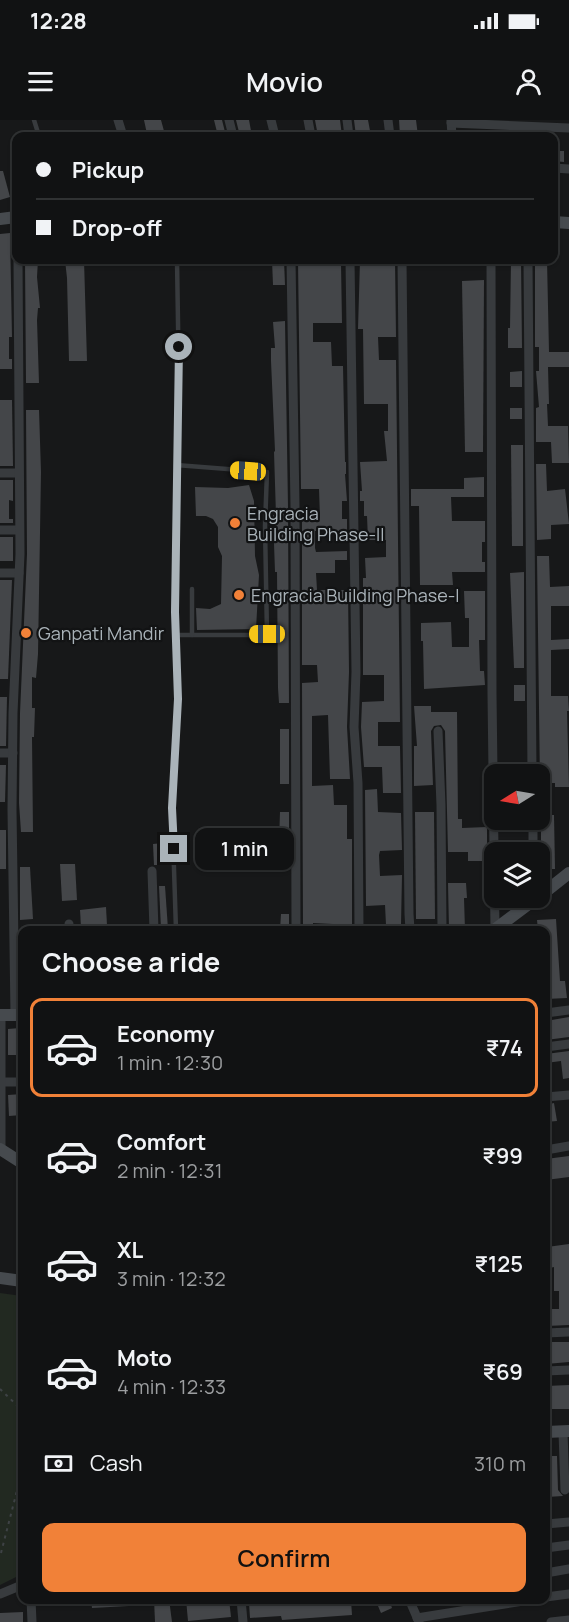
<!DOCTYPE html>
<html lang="en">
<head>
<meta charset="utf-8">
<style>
  body { margin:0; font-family:Manrope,sans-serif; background:#1e2021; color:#f1f3f6; height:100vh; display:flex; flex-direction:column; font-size:22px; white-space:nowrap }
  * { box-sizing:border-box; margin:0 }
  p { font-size:20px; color:#9c9ea0 }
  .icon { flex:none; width:33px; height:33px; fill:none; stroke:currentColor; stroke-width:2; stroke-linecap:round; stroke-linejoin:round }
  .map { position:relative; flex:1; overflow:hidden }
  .details { position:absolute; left:18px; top:806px; width:532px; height:678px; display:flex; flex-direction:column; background:#111213; border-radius:12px; box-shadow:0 2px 4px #0004,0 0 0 2px #303233 }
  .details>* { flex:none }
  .hud { position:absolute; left:12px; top:12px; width:546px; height:132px; border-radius:12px; box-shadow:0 2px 4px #0004,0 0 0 2px #303233; display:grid; align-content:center; height:132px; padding:0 24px; background:#111213 }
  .needle { width:39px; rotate:259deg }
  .buttons { position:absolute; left:484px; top:644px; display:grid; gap:12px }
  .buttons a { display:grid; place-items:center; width:66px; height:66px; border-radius:12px; background:#111213; box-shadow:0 2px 4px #0004,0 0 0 2px #303233; font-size:30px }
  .end { position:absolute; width:27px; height:27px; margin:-14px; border:8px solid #aab3b9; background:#111; box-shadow:0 0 0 3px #111 }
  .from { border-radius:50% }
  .bubble { position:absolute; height:42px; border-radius:12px; background:#111213; box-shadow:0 2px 4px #0004,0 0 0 2px #303233; font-size:20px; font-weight:600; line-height:42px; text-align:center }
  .car { position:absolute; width:18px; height:36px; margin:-18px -9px; border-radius:8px; box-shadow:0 0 4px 2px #0007; background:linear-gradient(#f5c518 24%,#345 0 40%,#f5c518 0 76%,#345 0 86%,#f5c518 0) }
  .hud b { display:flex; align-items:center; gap:21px; height:57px; font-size:22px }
  .hud b+b { border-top:2px solid #303233 }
  .hud i { width:15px; height:15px; background:#f1f3f6 }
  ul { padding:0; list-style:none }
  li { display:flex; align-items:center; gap:18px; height:99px; margin:0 12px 9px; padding:0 12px; border:3px solid transparent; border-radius:12px }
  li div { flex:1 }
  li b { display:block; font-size:22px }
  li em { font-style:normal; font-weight:600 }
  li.current { border-color:#f18138 }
  li>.icon { width:54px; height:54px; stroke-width:1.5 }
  h2 { padding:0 24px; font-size:27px; line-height:72px }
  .pay { display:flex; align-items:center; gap:15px; height:66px; padding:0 24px; font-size:22px }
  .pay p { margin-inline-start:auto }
  .cta { display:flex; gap:12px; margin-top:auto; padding:12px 24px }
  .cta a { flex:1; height:69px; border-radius:12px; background:#f18138; color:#111; font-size:24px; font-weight:600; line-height:69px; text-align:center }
  .status { display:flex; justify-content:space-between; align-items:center; height:42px; padding:0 30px; background:#111213; direction:ltr }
  .status svg { height:16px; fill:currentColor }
  header { display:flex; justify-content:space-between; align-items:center; height:78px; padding:0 24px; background:#111213; font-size:27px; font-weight:600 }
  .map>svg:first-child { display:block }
  .green { fill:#222921 }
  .building { fill:#444649 }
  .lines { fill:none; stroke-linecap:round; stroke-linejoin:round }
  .path { stroke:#3e4245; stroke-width:2; stroke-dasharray:3 4.5; stroke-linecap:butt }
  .lane { stroke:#383b3e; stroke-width:4.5 }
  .street { stroke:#383b3e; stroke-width:9 }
  .secondary { stroke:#464a4e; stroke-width:12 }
  .route { stroke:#aab3b9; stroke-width:8 }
  .poi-dot { fill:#f18138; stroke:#121314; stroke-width:2 }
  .labels { text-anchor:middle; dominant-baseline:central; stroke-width:4.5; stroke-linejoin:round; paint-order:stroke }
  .poi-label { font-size:18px; fill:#aab3b9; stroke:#121314; text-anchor:start }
</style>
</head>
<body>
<div class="status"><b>12:28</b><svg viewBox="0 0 49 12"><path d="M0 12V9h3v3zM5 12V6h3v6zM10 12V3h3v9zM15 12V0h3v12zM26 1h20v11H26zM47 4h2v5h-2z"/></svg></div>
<header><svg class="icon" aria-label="menu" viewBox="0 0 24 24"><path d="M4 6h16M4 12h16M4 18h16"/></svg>Movio<svg class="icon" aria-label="person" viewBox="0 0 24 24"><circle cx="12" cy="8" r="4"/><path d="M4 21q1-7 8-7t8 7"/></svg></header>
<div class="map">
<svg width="569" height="1502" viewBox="0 0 569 1502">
  <rect width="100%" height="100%" fill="#171819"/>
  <polygon class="green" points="0,1173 22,1176 22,1454 0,1465"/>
  <g class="building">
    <polygon points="144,0 161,0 164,11 147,14"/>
    <polygon points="214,0 222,0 226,16 218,16"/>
    <polygon points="236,0 249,0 252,16 240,16"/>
    <polygon points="315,0 340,0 342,16 318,16"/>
    <polygon points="354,0 368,0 371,16 356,16"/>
    <polygon points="399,0 416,0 418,16 400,16"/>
    <polygon points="458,10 512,12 512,16 459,16"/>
    <polygon points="554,31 564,31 564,42 554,41"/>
    <polygon points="0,51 3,51 10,77 0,80"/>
    <polygon points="10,113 12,217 9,217 9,239 12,239 12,249 0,249 0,114"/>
    <polygon points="25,140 38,140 37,157 40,188 38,188 37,200 39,263 26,263"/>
    <polygon points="65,140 84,140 87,241 69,241 67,158"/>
    <polygon points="272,140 284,140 285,165 273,165"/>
    <polygon points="298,140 310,140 310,144 341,143 342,203 313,203 313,222 331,222 332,246 343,246 345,342 346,342 346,354 345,354 347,381 342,381 342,399 347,399 347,411 315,411 315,428 316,432 347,431 347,440 335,440 335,453 316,453 317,470 348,470 349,552 347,607 350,659 330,659 328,595 312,596 312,666 333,665 334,685 347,685 347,719 352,719 352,805 313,803 313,807 303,808 302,563 318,562 317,545 302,545 302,399 320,398 319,369 301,369"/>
    <polygon points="360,140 395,140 396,217 378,217 379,240 396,240 400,602 378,602 378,626 400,626 401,673 383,673 382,647 364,647 361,607 362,582 384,581 384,555 363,555 363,458 366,458 365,438 386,437 386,420 368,420 367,396 364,396 364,381 360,381 360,371 362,371 360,342 387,341 384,311 388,311 388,284 364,284 363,209 358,209"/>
    <polygon points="511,140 521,140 522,228 508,228 508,208 510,208"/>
    <polygon points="535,140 547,140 549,232 569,232 569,247 548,247 549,284 547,284 548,306 568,306 569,343 552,343 551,322 536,322 536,288 539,287 536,251 539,251 539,227 535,227"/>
    <polygon points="484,160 483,332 465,332 462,161"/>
    <polygon points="285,201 288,387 289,583 279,583 278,568 277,452 275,452 273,395 276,395 274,332 275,331 271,241 271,228 275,228 273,202"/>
    <polygon points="522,251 522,267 510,267 510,252"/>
    <polygon points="0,280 12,280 13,346 0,346"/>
    <rect x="510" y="288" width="12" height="11"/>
    <polygon points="26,290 39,290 41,352 38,534 36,558 32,557 32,588 35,588 34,617 32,617 33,712 21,712 19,683 20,593 27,434"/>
    <polygon points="511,325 523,325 523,426 512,426"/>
    <polygon points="536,344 546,344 547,371 565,369 569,404 551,405 551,419 537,420"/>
    <polygon points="484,357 484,377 451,377 452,401 485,401 485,422 482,422 482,442 485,442 485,452 452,452 453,465 420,465 419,386 411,386 411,369 464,369 464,358"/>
    <polygon points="0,360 13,360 13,381 9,380 9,399 13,399 13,403 0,403"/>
    <polygon points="249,365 254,381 255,436 259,455 256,509 197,510 196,488 210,489 221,484 222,436 218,427 218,407 213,399 206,396 196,396 195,367 228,368"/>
    <rect x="0" y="417" width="13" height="24"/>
    <polygon points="537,436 549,436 550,467 569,466 569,486 551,486 551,520 569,519 569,529 551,530 551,576 568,576 569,591 567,591 569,667 555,667 555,663 540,663"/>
    <polygon points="524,452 524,548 514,548 510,453"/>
    <polygon points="0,460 12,460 8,559 0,559"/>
    <polygon points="464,471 485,471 485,520 479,520 480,551 484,551 485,565 424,569 423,521 421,521 421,503 451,502 452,527 469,527 469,498 465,498"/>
    <rect x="514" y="565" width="11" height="16"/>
    <polygon points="0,577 7,577 6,626 0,626"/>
    <polygon points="414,586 431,586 431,592 457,592 458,699 462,699 462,708 487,707 487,741 468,741 468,732 448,732 445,611 441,605 434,606 431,611 433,665 414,666 414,626 417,626"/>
    <rect x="280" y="609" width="9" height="55"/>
    <polygon points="0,645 6,645 5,682 0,682"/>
    <polygon points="377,669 378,692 401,693 402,730 380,731 379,735 380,756 402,755 401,805 386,805 385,785 366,786 365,670"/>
    <polygon points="280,692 289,692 289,722 279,722"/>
    <polygon points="415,692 434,692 435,799 416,799"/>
    <polygon points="541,695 554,695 555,749 541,749"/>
    <rect x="0" y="710" width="6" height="39"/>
    <polygon points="163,723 164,745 154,745 153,724"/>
    <polygon points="60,744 75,744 77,780 62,781"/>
    <polygon points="20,747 30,747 33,799 20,800"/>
    <polygon points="448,763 466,763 467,778 464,778 465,810 449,810"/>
    <polygon points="159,766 165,766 168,809 161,809"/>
    <polygon points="106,787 107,805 81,807 80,790"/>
    <polygon points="281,794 289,794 289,810 280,810"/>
    <polygon points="556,799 560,861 565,861 567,878 546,879 546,810 538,810 537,800"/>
    <polygon points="569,897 569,917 546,920 546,901"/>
    <polygon points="20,908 21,935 8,935 8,909"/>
    <polygon points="569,931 569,958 563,959 561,941 546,943 546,934"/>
    <polygon points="22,974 22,995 9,996 8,975"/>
    <polygon points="554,983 557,1001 546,1002 546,985"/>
    <polygon points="569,1036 569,1057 546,1060 546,1039"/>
    <polygon points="569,1124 569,1205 546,1206 546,1189 559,1189 559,1171 554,1171 554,1147 550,1148 547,1127"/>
    <polygon points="546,1222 569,1222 569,1242 546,1244"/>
    <polygon points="569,1265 569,1289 546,1289 546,1266"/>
    <polygon points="547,1336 557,1336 558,1370 563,1376 547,1377"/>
    <polygon points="91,1479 129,1479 129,1486 92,1488"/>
    <polygon points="154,1479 169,1479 172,1502 155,1502"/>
    <polygon points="186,1479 229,1479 231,1497 188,1501"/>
    <polygon points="281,1479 325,1479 325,1482 351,1480 352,1495 282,1500 281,1496 250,1498 249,1483 281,1482"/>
    <polygon points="375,1479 389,1479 392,1488 381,1493"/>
    <polygon points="23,1492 23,1502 0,1502 0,1493"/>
  </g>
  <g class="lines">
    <g class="path">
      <polyline points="0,1269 22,1290"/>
      <polyline points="1,1433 22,1351"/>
    </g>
    <g class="lane">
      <polyline points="34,0 39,16"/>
      <polyline points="176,515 267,515 265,406 267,352 176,345"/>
      <polyline points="192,515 192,469"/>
      <polyline points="176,810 172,688 178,579 175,492 179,264 177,140"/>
    </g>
    <g class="street">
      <polyline points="118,0 123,16"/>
      <polyline points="229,0 233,16"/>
      <polyline points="271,0 275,16"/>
      <polyline points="308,0 311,16"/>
      <polyline points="347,0 349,16"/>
      <polyline points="388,0 390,16"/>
      <polyline points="451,0 452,16"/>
      <polyline points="451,3 569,8"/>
      <polyline points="554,48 569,49"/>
      <polyline points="291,140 295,387 296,810"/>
      <polyline points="350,140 356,552 354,607 358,663 359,810"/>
      <polyline points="402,140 409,794 410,810"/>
      <polyline points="491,140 492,574 495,809"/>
      <polyline points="528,140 532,654"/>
      <polyline points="0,353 18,353"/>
      <polyline points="0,410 19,410"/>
      <polyline points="0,453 19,453"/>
      <polyline points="438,611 441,685 442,810"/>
      <polyline points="0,633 13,633"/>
      <polyline points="533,699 533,732"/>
      <polyline points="152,751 154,810"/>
      <polyline points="69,804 69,810"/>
      <polyline points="546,893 569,890"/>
      <polyline points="15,895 12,690 13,593 20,434 18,140"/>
      <polyline points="546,927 569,924"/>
      <polyline points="0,962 22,962"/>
      <polyline points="546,977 569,975"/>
      <polyline points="1,1029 1,895"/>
      <polyline points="546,1030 569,1026"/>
      <polyline points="546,1213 569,1212"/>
      <polyline points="546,1251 569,1250"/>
      <polyline points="563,1312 565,1370"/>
      <polyline points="546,1404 569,1402"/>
      <polyline points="546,1428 569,1425"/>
      <polyline points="546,1453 569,1449"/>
      <polyline points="0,1474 22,1465"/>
      <polyline points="546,1477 569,1474"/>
      <polyline points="31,1479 32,1502"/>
      <polyline points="241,1479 243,1502"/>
      <polyline points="409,1479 419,1502"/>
      <polyline points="417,1498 536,1479"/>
      <polyline points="551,1502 569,1500"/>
    </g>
    <g class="secondary">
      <polyline points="0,99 16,97"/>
      <polyline points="554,102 569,103"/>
      <polyline points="540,776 569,753"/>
      <polyline points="494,810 538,777"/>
      <polyline points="0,895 22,895"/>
      <polyline points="0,1029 22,1043"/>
      <polyline points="0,1158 22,1161"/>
      <polyline points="546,1312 569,1311"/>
    </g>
  </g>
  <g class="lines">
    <polyline class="route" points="174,729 172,688 178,579 175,492 179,227"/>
  </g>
  <g class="poi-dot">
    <circle cx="235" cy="403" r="6"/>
    <circle cx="239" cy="475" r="6"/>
    <circle cx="26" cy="513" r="6"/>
  </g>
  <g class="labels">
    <g class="poi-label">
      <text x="247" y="393">Engracia<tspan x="247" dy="21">Building Phase-II</tspan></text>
      <text x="251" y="475">Engracia Building Phase-I</text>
      <text x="38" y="513">Ganpati Mandir</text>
    </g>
  </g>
</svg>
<div class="buttons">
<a><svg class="needle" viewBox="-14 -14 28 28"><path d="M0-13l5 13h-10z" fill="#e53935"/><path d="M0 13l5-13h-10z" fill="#9c9ea0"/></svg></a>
<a><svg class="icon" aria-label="layers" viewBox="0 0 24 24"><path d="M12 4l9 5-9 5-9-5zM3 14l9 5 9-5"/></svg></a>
</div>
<i class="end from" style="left:179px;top:227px"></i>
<i class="end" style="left:174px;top:729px"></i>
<div class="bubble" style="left:195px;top:708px;width:99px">1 min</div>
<i class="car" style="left:248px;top:351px;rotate:274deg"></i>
<i class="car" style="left:267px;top:514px;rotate:270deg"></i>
<div class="hud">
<b><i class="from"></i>Pickup</b>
<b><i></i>Drop-off</b>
</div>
<section class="details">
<h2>Choose a ride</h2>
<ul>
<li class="current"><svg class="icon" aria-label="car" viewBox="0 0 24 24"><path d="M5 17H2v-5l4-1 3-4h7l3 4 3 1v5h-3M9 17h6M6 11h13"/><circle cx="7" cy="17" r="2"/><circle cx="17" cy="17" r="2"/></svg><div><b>Economy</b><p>1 min · 12:30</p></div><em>₹74</em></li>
<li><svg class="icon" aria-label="car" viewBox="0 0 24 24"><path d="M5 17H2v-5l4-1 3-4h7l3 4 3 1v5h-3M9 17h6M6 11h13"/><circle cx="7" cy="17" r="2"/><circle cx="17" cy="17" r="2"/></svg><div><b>Comfort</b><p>2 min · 12:31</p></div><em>₹99</em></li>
<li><svg class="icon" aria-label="car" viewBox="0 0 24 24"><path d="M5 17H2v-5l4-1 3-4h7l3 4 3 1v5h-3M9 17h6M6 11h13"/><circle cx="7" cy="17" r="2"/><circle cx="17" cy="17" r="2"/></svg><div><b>XL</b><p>3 min · 12:32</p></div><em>₹125</em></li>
<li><svg class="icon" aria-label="car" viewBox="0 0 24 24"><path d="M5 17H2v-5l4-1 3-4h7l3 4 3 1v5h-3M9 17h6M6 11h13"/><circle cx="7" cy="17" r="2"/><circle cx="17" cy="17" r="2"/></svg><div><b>Moto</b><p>4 min · 12:33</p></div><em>₹69</em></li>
</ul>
<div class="pay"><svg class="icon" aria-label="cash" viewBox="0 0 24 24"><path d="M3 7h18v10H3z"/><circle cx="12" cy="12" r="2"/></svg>Cash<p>310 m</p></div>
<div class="cta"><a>Confirm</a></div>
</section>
</div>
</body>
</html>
